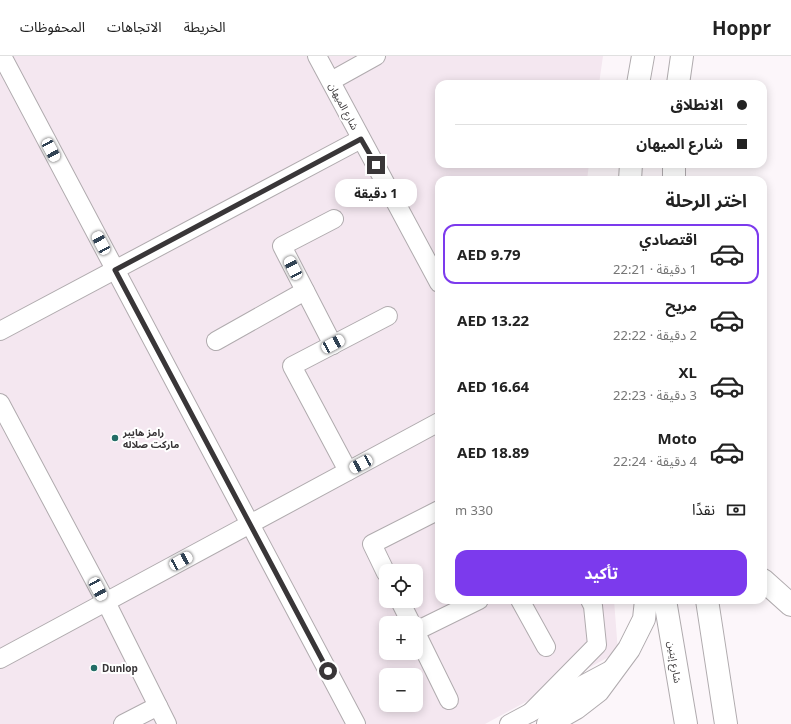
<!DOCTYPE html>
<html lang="ar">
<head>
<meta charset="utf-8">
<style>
  body { margin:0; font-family:"Noto Sans","Noto Sans Arabic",sans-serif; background:#f2f2f2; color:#222; direction:rtl; height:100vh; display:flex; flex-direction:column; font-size:15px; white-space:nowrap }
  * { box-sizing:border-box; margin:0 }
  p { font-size:13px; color:#767676 }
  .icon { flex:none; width:22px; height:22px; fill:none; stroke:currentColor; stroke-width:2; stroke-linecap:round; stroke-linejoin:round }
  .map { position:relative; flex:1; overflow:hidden; direction:ltr }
  .sheet { position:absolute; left:435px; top:120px; width:332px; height:428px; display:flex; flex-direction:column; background:#fff; border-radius:12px; box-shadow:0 2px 10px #0003; direction:rtl }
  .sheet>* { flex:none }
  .guide { position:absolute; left:435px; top:24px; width:332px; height:88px; border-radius:12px; box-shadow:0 2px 10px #0003; direction:rtl; display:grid; align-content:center; height:88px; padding:0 20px; background:#fff }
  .buttons { position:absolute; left:379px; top:508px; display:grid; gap:8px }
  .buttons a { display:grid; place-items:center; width:44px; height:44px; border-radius:8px; background:#fff; box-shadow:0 2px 10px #0003; font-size:20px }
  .end { position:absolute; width:18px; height:18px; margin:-9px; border:5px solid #393638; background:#fff; box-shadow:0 0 0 2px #fff }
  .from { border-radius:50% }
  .bubble { position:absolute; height:28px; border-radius:12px; background:#fff; box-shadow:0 2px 10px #0003; font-size:13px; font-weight:700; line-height:28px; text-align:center; direction:rtl }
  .car { position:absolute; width:12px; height:24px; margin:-12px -6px; border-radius:5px; box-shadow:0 0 3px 1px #0007; background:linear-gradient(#fff 24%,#345 0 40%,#fff 0 76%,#345 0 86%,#fff 0) }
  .guide b { display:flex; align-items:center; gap:14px; height:38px; font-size:15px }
  .guide b+b { border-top:1px solid #e0e0e0 }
  .guide i { width:10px; height:10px; background:#222 }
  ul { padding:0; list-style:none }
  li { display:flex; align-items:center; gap:12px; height:60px; margin:0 8px 6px; padding:0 12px; border:2px solid transparent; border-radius:12px }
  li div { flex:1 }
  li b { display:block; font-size:15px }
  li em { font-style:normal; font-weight:700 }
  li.on { border-color:#7c3aed }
  li>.icon { width:36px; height:36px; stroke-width:1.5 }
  h2 { padding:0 20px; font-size:18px; line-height:48px }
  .pay { display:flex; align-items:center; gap:10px; height:44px; padding:0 20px; font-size:15px }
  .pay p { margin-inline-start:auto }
  .action { display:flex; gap:8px; margin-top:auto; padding:8px 20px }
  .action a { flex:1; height:46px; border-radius:12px; background:#7c3aed; color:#fff; font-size:16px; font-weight:700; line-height:46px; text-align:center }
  header { display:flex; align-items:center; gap:24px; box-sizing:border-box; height:56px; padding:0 20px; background:#fff; border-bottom:1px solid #e0e0e0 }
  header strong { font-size:19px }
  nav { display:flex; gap:22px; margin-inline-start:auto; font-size:14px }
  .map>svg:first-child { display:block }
  .built { fill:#f4e7f0; fill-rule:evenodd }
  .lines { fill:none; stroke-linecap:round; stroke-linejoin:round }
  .minor-casing { stroke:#b0abae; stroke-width:20 }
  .major-casing { stroke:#b0abae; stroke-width:24 }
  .highway-casing { stroke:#b0abae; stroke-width:24 }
  .minor { stroke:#fff; stroke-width:18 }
  .major { stroke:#fff; stroke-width:22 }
  .highway { stroke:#fff; stroke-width:22 }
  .route { stroke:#393638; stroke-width:5 }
  .poi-dot { fill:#236c66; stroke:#fff; stroke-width:1.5 }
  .labels { text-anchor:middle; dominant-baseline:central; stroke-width:4; stroke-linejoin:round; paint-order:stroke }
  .street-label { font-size:10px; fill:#393638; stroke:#fff }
  .poi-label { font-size:10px; font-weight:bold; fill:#393638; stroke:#fff; text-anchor:start }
</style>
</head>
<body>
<header>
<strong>Hoppr</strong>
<nav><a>الخريطة</a><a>الاتجاهات</a><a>المحفوظات</a></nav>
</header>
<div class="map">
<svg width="791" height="668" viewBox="0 0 791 668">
  <rect width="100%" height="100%" fill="#fcf6fa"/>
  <path class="built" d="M0 0H603L599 28H439V108H589L587 124H439V544H614L618 596 485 668H0ZM386 515H416V545H386ZM386 567H416V597H386ZM386 619H416V649H386Z"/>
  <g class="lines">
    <defs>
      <g id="minor">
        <polyline points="2,0 356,668"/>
        <polyline points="317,0 439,227"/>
        <polyline points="331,25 376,0"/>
        <polyline points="0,275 361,83"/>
        <polyline points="216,285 305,235"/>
        <polyline points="333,289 282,190 334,163"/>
        <polyline points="0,347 106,546 167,668"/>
        <polyline points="348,415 292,310 388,260"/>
        <polyline points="386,517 372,488 439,454"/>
        <polyline points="520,544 546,591"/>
        <polyline points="400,545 411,567"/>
        <polyline points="416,575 479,544"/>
        <polyline points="416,577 449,644"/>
        <polyline points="0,603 439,366"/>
        <polyline points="530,657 597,589 593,550 590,544"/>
        <polyline points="123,668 158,650"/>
        <polyline points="509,668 616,611"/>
      </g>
      <g id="major">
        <polyline points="638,28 643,0"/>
        <polyline points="678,28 682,0"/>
        <polyline points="674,108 674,124"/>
        <polyline points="630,124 631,108"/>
        <polyline points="665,544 686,668"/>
        <polyline points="707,544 726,668"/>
      </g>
      <g id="highway">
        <polyline points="763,524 791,549"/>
        <polyline points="548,668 576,652 598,635 629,593 644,563 646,544"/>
      </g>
    </defs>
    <use href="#minor" class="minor-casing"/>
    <use href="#major" class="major-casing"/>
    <use href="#highway" class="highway-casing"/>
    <use href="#minor" class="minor"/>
    <use href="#major" class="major"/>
    <use href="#highway" class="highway"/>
  </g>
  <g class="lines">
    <polyline class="route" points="328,615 115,214 361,83 376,109"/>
  </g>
  <g class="poi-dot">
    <circle cx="115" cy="382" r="4"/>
    <circle cx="94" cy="612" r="4"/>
  </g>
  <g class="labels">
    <g class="street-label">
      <text transform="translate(344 50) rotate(62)">شارع الميهان</text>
      <text transform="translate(675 606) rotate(81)">شارع إيتين</text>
    </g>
    <g class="poi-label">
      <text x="123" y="376">رامز هايبر<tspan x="123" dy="12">ماركت صلاله</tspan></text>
      <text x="102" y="612">Dunlop</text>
    </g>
  </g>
</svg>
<div class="buttons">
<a><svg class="icon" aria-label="locate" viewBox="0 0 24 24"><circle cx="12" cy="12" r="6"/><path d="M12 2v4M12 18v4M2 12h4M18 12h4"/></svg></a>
<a>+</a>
<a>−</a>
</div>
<i class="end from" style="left:328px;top:615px"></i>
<i class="end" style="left:376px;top:109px"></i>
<div class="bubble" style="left:335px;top:123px;width:82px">1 دقيقة</div>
<i class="car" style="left:51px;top:94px;rotate:152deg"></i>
<i class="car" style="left:101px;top:187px;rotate:332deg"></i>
<i class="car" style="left:293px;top:212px;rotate:333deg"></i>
<i class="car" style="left:333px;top:288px;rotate:62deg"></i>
<i class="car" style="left:361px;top:408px;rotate:242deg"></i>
<i class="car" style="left:181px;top:505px;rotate:61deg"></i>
<i class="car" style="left:98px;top:533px;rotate:152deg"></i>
<div class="guide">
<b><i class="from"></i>الانطلاق</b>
<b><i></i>شارع الميهان</b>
</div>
<section class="sheet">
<h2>اختر الرحلة</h2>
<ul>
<li class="on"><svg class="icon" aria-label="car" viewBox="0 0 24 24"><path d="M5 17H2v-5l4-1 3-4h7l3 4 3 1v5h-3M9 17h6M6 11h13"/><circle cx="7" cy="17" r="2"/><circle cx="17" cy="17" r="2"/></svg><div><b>اقتصادي</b><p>1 دقيقة · 22:21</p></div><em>AED 9.79</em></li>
<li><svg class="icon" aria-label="car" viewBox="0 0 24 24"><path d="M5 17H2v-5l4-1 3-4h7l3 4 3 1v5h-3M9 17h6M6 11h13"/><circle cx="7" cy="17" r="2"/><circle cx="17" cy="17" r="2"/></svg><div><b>مريح</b><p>2 دقيقة · 22:22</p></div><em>AED 13.22</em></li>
<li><svg class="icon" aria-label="car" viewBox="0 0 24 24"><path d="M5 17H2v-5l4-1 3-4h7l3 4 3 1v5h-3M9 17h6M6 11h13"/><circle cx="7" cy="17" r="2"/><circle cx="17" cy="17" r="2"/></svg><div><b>XL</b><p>3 دقيقة · 22:23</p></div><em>AED 16.64</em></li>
<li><svg class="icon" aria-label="car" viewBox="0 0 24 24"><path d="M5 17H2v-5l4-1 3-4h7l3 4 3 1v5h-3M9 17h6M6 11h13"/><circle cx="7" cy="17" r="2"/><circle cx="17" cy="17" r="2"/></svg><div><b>Moto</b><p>4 دقيقة · 22:24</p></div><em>AED 18.89</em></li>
</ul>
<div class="pay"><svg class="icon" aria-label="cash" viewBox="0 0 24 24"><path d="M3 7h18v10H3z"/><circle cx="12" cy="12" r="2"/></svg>نقدًا<p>330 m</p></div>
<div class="action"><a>تأكيد</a></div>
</section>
</div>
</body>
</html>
